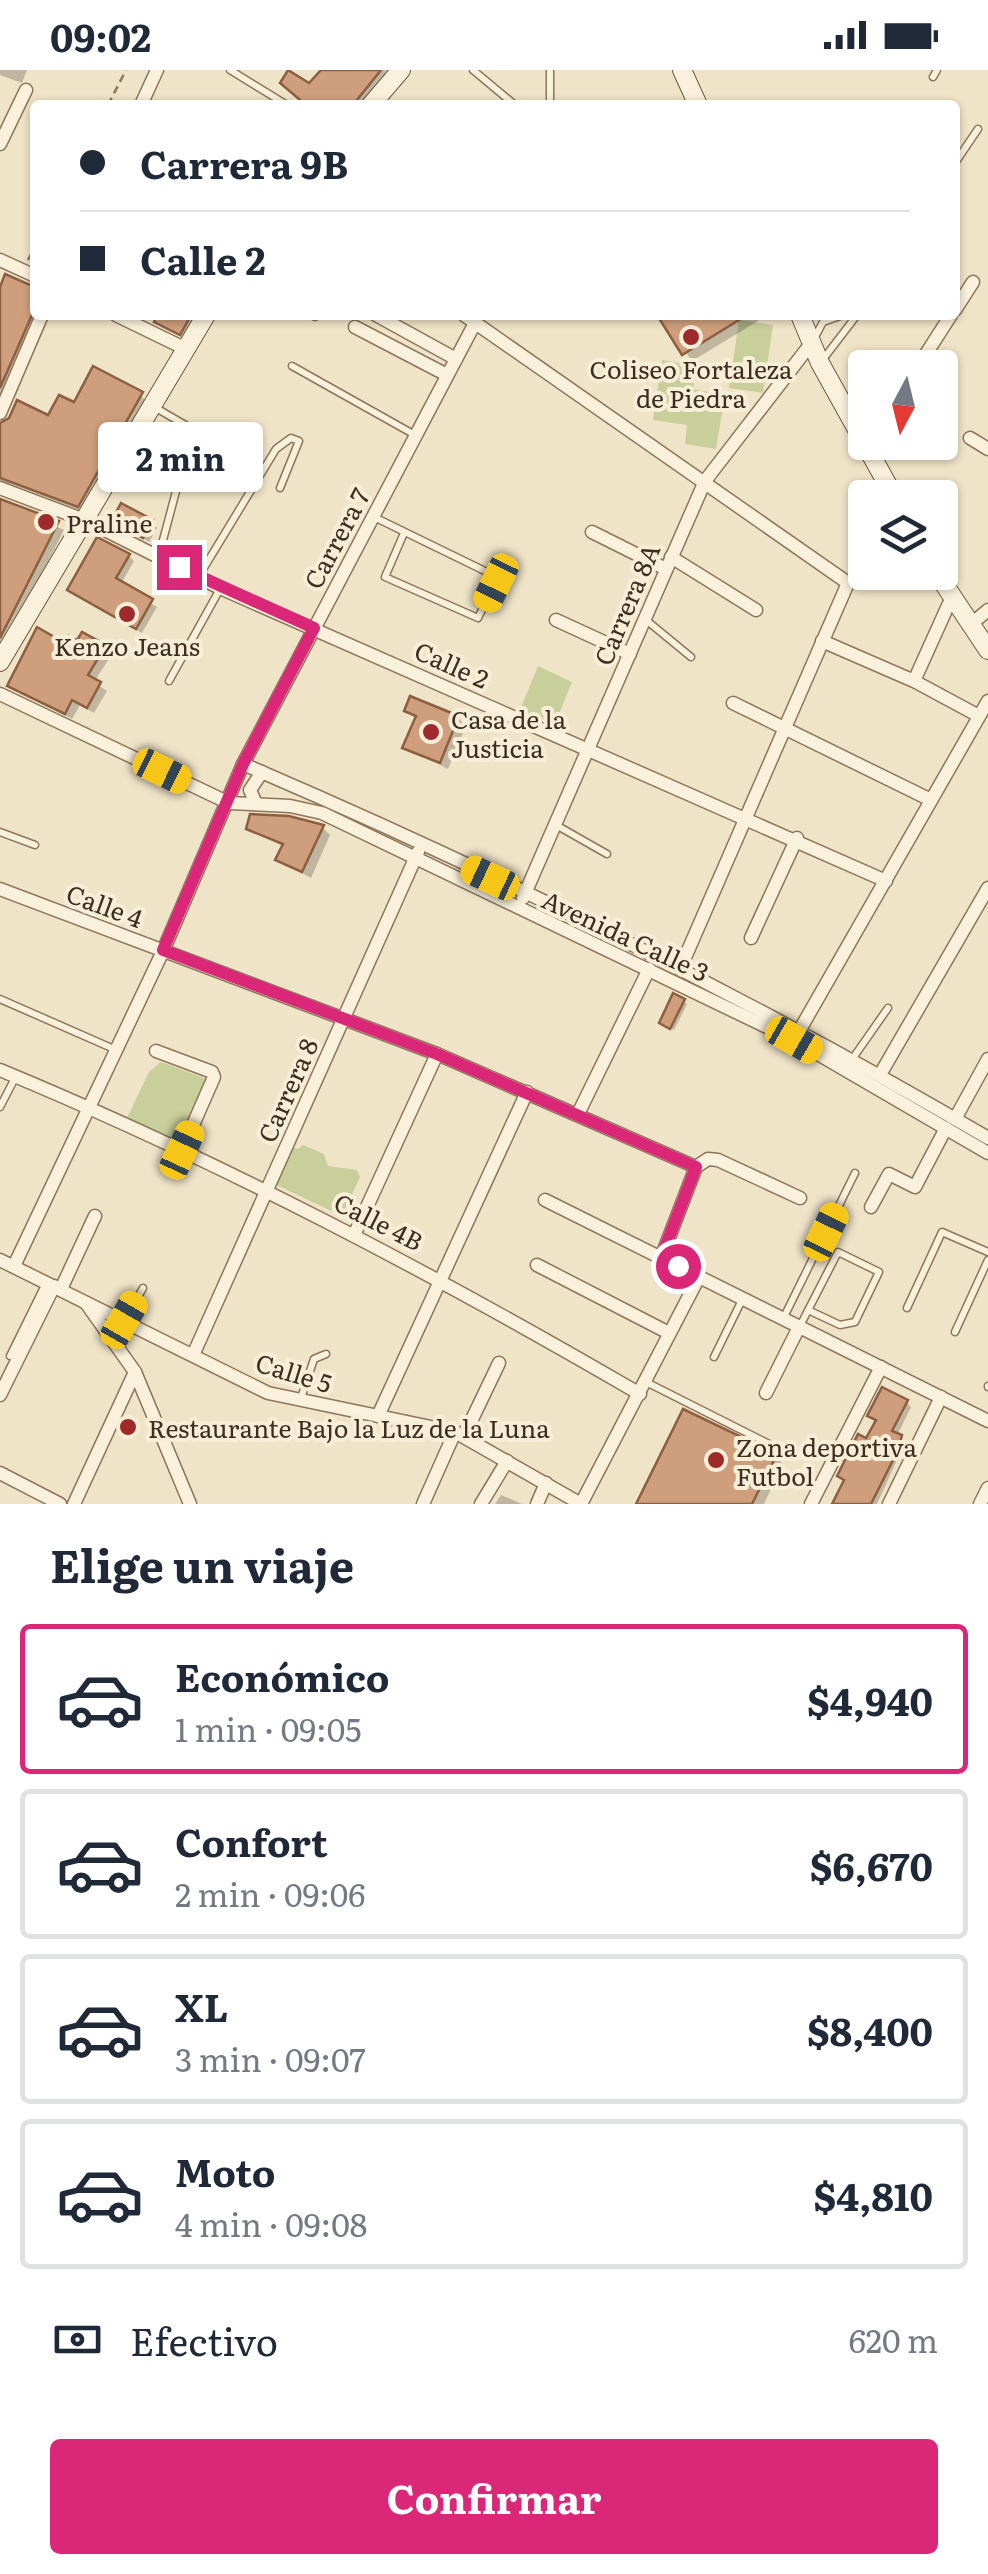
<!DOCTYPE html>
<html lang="es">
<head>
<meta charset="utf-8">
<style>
  body { margin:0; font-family:Literata,serif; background:#f6f6f7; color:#1f2937; height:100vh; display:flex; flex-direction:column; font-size:38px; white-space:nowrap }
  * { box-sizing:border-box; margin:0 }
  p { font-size:32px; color:#747a83 }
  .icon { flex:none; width:55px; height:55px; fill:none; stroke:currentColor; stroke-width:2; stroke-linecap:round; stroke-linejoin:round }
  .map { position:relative; height:1434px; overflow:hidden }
  .sheet { display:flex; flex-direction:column; background:#fff; flex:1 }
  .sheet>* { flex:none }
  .banner { position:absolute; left:30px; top:30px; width:930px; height:220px; border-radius:10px; box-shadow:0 2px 8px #0004; display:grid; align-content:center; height:220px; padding:0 50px; background:#fff }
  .needle { width:65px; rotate:187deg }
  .buttons { position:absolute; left:848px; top:280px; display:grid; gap:20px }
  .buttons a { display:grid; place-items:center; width:110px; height:110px; border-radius:10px; background:#fff; box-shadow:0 2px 8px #0004; font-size:50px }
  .end { position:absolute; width:45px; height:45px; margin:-22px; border:12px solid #db2777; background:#fff; box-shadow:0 0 0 5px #fff }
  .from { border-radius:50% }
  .bubble { position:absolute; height:70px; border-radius:10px; background:#fff; box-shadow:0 2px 8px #0004; font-size:32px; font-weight:700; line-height:70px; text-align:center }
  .car { position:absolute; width:30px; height:60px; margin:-30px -15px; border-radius:12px; box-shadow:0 0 8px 2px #0007; background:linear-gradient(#f5c518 24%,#345 0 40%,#f5c518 0 76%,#345 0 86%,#f5c518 0) }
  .banner b { display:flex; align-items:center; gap:35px; height:95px; font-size:38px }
  .banner b+b { border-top:2px solid #e0e1e3 }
  .banner i { width:25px; height:25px; background:#1f2937 }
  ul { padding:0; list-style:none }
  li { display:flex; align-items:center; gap:30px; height:150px; margin:0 20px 15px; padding:0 30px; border:5px solid #e0e1e3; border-radius:10px }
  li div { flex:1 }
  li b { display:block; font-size:38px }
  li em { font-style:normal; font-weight:700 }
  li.on { border-color:#db2777 }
  li>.icon { width:90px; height:90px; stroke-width:1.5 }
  h2 { padding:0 50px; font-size:45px; line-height:120px }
  .pay { display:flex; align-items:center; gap:25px; height:110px; padding:0 50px; font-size:38px }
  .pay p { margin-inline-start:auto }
  .primary-button { display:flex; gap:20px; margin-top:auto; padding:20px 50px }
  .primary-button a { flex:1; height:115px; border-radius:10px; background:#db2777; color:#fff; font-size:40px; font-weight:700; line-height:115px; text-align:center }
  .status { display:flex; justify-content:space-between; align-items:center; height:70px; padding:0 50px; background:#fff; direction:ltr }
  .status svg { height:28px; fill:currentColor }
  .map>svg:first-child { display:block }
  .green { fill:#c9cf9b }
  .shadow { fill:#0003 }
  .building { fill:#cf9f7d; stroke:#8d5f41; stroke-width:2.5 }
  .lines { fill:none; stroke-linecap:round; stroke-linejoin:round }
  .lane-casing { stroke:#8d765c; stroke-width:9 }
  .street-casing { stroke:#8d765c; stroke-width:15 }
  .secondary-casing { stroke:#6f573f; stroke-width:20 }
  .path { stroke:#8d765c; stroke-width:2.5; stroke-dasharray:8 5; stroke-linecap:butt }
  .lane { stroke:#faf1dc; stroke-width:6 }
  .street { stroke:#faf1dc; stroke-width:12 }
  .secondary { stroke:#faf1dc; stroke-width:18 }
  .route { stroke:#db2777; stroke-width:12 }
  .poi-dot { fill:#9e2a2b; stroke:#f7eed8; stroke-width:4 }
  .labels { text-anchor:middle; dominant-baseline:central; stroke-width:8; stroke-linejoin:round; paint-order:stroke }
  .poi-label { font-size:25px; fill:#3d2e20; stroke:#f7eed8; text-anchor:start }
  .street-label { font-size:25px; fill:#3d2e20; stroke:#f7eed8 }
</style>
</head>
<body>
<div class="status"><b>09:02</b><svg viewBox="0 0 49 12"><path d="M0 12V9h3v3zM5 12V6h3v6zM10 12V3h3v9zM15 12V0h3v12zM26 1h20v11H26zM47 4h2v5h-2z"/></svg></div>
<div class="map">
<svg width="988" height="1434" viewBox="0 0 988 1434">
  <rect width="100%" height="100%" fill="#f0e4c8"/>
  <g class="green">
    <polygon points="739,250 773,255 763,323 729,318"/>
    <polygon points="662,290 696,296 693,319 725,325 716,379 685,374 687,355 653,350"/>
    <polygon points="538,596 572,612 555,654 520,640"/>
    <polygon points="161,992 207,1009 179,1072 127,1048 149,1002"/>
    <polygon points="287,1075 298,1079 303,1075 324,1084 328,1096 357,1100 360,1107 342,1146 272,1113"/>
  </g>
  <g class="shadow">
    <polygon points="0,0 27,0 22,13 0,5"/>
    <polygon points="323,0 393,0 364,35 309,35 310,17"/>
    <polygon points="0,219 35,220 35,245 41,245 0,339"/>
    <polygon points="160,245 198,245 186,269 163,257 157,251"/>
    <polygon points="660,245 754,245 758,251 692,291"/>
    <polygon points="94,299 148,331 85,442 12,414 0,419 0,354 49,348 75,336"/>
    <polygon points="0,430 64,460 0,587"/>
    <polygon points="114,451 151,452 157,458 149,472"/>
    <polygon points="129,486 134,491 121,514 157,537 142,563 70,520"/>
    <polygon points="83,565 112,584 94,612 107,621 94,643 80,635 72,649 10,616 66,576 78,573"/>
    <polygon points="407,640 458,648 466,656 448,699 405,677 417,650"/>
    <polygon points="322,757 330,765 311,808 278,789 284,777 249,758"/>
    <polygon points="683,931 687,934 674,960 665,956"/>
    <polygon points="906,1332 911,1337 897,1366 905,1372 877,1434 835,1434 878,1352 870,1346"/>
    <polygon points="775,1386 783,1394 764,1434 639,1434"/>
    <polygon points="501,1425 520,1433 521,1434 495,1434"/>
  </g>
  <g class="building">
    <polygon points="288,0 309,13 321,0 381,0 353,35 306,35 280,13"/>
    <polygon points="5,204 35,217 35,238 0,318 0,217"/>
    <polygon points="157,245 191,245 180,265 154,252"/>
    <polygon points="657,245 747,245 682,285"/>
    <polygon points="93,296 143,322 78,437 0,408 0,353 9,348 17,330 48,345 59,325 74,332"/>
    <polygon points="0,429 59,451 0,568"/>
    <polygon points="121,433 153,450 143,468 111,452"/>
    <polygon points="97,467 130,484 116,508 153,529 136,559 67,520"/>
    <polygon points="37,557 65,573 69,566 77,570 82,562 106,575 88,605 101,612 87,638 72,630 65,644 7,616"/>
    <polygon points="410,626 459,646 440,693 402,678 416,646 404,641"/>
    <polygon points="250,744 289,746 324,755 302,802 275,790 283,774 246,759"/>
    <polygon points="673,923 685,929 670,959 659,953"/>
    <polygon points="882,1317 908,1330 892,1361 902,1365 898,1380 871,1434 832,1434 844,1410 837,1406 858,1364 866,1368 876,1350 867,1346"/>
    <polygon points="683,1339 777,1384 752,1434 636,1434"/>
  </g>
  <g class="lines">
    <defs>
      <g id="lane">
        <polyline points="230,0 287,35"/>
        <polyline points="473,0 515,35"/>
        <polyline points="550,0 550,35"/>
        <polyline points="933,7 937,0"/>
        <polyline points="955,93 978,59"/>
        <polyline points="314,245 315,247"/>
        <polyline points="815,267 823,252 843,245"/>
        <polyline points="821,292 857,245"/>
        <polyline points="292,296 415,365"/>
        <polyline points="156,338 242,388"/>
        <polyline points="940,443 949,436"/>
        <polyline points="374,447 491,504 495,513 478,548 385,507 404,463"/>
        <polyline points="159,485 182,399"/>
        <polyline points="199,506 276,379 291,368 299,371 280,418"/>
        <polyline points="871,508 877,502"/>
        <polyline points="646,550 691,587"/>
        <polyline points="169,611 220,519"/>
        <polyline points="556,755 607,784"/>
        <polyline points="0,762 35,775"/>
        <polyline points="0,929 114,979"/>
        <polyline points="853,988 888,938"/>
        <polyline points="0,1037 15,1008"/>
        <polyline points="907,1238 942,1162 988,1182"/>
        <polyline points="783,1249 855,1103"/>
        <polyline points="125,1250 143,1218"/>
        <polyline points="800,1256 838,1182 879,1202 855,1252 840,1255 808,1240"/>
        <polyline points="955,1262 988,1190"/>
        <polyline points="10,1286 45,1215"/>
        <polyline points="714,1287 742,1230"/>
        <polyline points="646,1312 773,1376"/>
        <polyline points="988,1317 988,1316"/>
        <polyline points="300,1331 314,1289 326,1284"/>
      </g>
      <g id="street">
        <polyline points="141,35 157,0"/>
        <polyline points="0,74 26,20"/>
        <polyline points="0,190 35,206"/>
        <polyline points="955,240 973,212"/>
        <polyline points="116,245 186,279"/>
        <polyline points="376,245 456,289"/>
        <polyline points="464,245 848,513 680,899"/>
        <polyline points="355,257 447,305"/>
        <polyline points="917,298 951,245"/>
        <polyline points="0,343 42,245"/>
        <polyline points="970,368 988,379"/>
        <polyline points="0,418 87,451 220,518 886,811"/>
        <polyline points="592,462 666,499"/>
        <polyline points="671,487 756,540"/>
        <polyline points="556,550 630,584"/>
        <polyline points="969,556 988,540"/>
        <polyline points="822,571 914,611 979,646"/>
        <polyline points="914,611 951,529"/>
        <polyline points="0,624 229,733 290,736 322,743 794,970 988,1083"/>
        <polyline points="733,633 931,730"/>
        <path d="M243 694C498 803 749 928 988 1068"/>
        <polyline points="256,734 250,720 262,702"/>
        <polyline points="0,819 437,984 696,1097"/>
        <polyline points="523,828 705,411 813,271"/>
        <polyline points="751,868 797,768"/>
        <polyline points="798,963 988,631"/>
        <polyline points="156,981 212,1002 214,1007 182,1080"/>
        <path d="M0 1000C222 1092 432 1203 640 1324"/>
        <polyline points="881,1003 988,818"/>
        <polyline points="578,1044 649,899"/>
        <polyline points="955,1049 988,989"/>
        <polyline points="696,1097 708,1089 718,1090 800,1128"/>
        <polyline points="545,1130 988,1351"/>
        <polyline points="871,1137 889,1104 915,1117 946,1058"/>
        <polyline points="355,1163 437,984"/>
        <polyline points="661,1188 696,1097"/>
        <polyline points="0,1190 268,1323 455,1362 581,1434"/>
        <polyline points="537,1195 669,1263"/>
        <polyline points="14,1196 163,881 243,694 475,253"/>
        <polyline points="61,1219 95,1146"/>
        <polyline points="86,1233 135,1302 190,1434"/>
        <polyline points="194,1283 418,782"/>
        <polyline points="766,1323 799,1257"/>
        <polyline points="0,1325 54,1216"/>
        <polyline points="378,1346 527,1022"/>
        <polyline points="464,1366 499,1293"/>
        <polyline points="0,1403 60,1434"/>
        <polyline points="74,1434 135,1302"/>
        <polyline points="423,1434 455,1362"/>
        <polyline points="481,1434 507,1391"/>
        <polyline points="537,1434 546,1413"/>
        <polyline points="581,1434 699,1207"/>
        <polyline points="811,1434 881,1297"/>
        <polyline points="889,1434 941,1327"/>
        <polyline points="980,1434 988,1418"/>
      </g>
      <g id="secondary">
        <polyline points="682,0 698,35"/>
        <polyline points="371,35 401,0"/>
        <polyline points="800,245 820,293 895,428"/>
        <polyline points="936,502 988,580"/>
        <polyline points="0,592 206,245"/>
      </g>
    </defs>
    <use href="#lane" class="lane-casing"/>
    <use href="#street" class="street-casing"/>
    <use href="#secondary" class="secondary-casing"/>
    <g class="path">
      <polyline points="108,35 126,0"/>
      <polyline points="28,190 35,177"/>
    </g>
    <use href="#lane" class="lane"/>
    <use href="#street" class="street"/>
    <use href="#secondary" class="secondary"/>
  </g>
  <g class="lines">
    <polyline class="route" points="179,497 314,558 243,694 163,880 437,984 696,1097 661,1188 678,1196"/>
  </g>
  <g class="poi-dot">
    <circle cx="691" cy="267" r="10"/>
    <circle cx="46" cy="452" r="10"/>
    <circle cx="127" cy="544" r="10"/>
    <circle cx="431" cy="662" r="10"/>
    <circle cx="128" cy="1357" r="10"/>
    <circle cx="716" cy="1390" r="10"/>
  </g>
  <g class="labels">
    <g class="poi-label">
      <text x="691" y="298" text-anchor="middle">Coliseo Fortaleza<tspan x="691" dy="29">de Piedra</tspan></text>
      <text x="66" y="452">Praline</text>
      <text x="127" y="575" text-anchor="middle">Kenzo Jeans</text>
      <text x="451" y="648">Casa de la<tspan x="451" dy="29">Justicia</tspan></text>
      <text x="148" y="1357">Restaurante Bajo la Luz de la Luna</text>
      <text x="736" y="1376">Zona deportiva<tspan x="736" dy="29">Futbol</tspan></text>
    </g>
    <g class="street-label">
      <text transform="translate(336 468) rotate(-62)">Carrera 7</text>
      <text transform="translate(626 534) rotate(-67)">Carrera 8A</text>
      <text transform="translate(452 594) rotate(24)">Calle 2</text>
      <text transform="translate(105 835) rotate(20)">Calle 4</text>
      <text transform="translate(626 865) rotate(25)">Avenida Calle 3</text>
      <text transform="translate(287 1020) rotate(-66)">Carrera 8</text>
      <text transform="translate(379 1151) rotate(27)">Calle 4B</text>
      <text transform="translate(294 1302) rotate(17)">Calle 5</text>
    </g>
  </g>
</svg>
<div class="buttons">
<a><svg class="needle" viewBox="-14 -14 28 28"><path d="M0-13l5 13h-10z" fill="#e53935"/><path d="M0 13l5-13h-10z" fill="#747a83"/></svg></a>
<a><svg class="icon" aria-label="layers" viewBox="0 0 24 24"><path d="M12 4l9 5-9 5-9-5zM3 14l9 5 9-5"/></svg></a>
</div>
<i class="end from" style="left:678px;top:1196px"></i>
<i class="end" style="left:179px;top:497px"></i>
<div class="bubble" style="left:98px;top:352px;width:165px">2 min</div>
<i class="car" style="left:496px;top:513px;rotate:206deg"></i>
<i class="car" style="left:162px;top:701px;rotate:116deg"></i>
<i class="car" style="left:490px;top:808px;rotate:295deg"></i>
<i class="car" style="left:794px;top:970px;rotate:120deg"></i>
<i class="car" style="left:182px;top:1080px;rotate:25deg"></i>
<i class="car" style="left:826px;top:1162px;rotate:26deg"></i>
<i class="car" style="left:124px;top:1250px;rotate:30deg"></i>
<div class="banner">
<b><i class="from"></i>Carrera 9B</b>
<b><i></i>Calle 2</b>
</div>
</div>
<section class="sheet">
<h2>Elige un viaje</h2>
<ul>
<li class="on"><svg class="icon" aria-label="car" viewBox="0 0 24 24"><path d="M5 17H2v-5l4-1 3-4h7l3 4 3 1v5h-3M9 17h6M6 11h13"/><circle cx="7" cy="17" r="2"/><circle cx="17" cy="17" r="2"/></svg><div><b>Económico</b><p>1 min · 09:05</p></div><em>$4,940</em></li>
<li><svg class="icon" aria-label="car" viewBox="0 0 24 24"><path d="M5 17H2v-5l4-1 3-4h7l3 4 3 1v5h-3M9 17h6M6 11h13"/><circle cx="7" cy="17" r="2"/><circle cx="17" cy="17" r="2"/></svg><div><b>Confort</b><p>2 min · 09:06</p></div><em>$6,670</em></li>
<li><svg class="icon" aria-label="car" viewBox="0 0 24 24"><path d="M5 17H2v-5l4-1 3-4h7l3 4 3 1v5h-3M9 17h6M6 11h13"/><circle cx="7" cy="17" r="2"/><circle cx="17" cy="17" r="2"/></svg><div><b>XL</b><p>3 min · 09:07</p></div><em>$8,400</em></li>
<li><svg class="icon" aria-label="car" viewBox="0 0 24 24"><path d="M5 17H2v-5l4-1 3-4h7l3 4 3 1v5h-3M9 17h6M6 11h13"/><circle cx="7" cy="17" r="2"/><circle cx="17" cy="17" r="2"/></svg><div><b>Moto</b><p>4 min · 09:08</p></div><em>$4,810</em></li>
</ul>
<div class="pay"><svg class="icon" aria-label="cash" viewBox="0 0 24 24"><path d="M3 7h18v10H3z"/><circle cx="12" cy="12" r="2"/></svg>Efectivo<p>620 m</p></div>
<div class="primary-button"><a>Confirmar</a></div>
</section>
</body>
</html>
